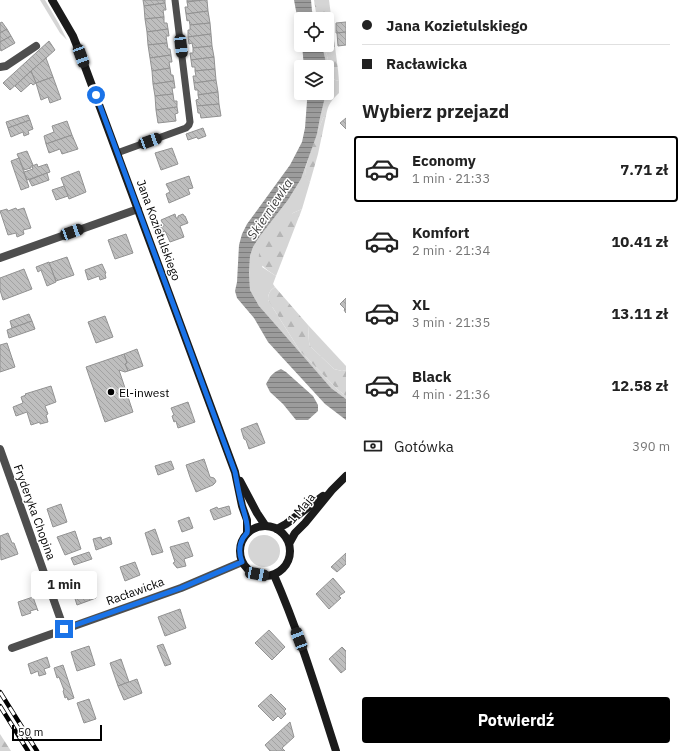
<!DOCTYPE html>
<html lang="pl">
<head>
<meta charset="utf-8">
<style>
  body { margin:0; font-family:"IBM Plex Sans",sans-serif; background:#f6f6f6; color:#222; height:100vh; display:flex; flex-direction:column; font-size:15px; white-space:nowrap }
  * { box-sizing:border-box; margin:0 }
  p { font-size:13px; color:#767676 }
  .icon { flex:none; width:22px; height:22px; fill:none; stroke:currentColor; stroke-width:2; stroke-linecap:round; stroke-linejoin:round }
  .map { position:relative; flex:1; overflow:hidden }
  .side { display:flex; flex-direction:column; background:#fff; width:340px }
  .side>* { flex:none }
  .top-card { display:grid; align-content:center; height:88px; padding:0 16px; background:#fff }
  .controls { position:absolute; left:294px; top:12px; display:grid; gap:8px }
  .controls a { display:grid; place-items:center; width:40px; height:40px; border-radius:4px; background:#fff; box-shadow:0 2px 10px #0003; font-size:20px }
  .scale { position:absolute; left:12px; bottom:10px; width:90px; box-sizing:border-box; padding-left:4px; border:2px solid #000; border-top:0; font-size:11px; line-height:14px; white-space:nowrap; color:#000; -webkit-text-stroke:3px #fff; paint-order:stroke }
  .end { position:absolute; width:18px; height:18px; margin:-9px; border:5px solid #1a73e8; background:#fff; box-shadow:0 0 0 2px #fff }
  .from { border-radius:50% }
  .bubble { position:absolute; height:28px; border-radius:4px; background:#fff; box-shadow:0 2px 10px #0003; font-size:13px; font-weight:700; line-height:28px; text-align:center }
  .car { position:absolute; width:12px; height:24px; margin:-12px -6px; border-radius:5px; box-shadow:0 0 3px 1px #0007; background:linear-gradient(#222 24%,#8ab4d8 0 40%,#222 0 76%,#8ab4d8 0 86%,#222 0) }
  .top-card b { display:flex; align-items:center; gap:14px; height:38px; font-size:15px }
  .top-card b+b { border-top:1px solid #e0e0e0 }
  .top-card i { width:10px; height:10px; background:#222 }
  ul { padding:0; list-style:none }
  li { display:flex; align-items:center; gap:12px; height:66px; margin:0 8px 6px; padding:0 8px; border:2px solid transparent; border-radius:4px }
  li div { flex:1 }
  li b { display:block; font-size:15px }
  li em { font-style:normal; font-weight:700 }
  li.current { border-color:#000 }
  li>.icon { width:36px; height:36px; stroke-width:1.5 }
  h2 { padding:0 16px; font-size:18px; line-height:48px }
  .pay { display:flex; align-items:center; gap:10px; height:44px; padding:0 16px; font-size:15px }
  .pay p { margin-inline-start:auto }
  .action { display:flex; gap:8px; margin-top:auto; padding:8px 16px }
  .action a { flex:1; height:46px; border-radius:4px; background:#000; color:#fff; font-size:16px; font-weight:700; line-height:46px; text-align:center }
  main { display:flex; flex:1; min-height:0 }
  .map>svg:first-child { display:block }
  .grass { fill:#d5d5d5 }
  .forest { fill:url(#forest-firs) }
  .water { fill:url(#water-rules) }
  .building { fill:url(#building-back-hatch); stroke:#929292 }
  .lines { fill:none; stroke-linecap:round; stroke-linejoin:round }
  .lane { stroke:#4e4e4e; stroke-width:7 }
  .street { stroke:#4e4e4e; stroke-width:8 }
  .secondary { stroke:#1b1b1b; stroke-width:8 }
  .rail-casing { stroke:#000; stroke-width:4.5 }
  .rail { stroke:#fff; stroke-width:3; stroke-dasharray:9; stroke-linecap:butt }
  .route { stroke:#1a73e8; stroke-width:5 }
  .poi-dot { fill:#000; stroke:#fff; stroke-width:1.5 }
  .labels { text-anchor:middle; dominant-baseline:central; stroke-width:3; stroke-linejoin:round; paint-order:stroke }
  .street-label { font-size:12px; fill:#000; stroke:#fff }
  .poi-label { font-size:12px; fill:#000; stroke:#fff; text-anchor:start }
  .water-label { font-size:13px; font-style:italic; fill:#3d3d3d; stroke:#fff }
</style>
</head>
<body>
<main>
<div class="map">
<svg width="346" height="751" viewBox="0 0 346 751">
  <defs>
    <pattern id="forest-firs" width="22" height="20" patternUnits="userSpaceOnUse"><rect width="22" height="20" fill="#d5d5d5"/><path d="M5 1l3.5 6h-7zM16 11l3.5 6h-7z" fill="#b5b5b5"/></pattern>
    <pattern id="water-rules" width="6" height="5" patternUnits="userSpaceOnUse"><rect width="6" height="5" fill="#9c9c9c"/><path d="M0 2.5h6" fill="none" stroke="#7d7d7d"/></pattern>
    <pattern id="building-back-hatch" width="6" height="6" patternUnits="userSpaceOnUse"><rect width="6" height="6" fill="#bebebe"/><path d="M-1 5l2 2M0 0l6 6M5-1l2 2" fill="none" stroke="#a2a2a2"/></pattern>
  </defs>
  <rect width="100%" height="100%" fill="#fff"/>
  <g class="grass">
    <polygon points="40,0 45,0 59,24 67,40 60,33"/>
    <path d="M322 45H323L327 55 331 76 335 80 339 81V93C331 101 328 104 326 116L323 118 317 134 320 118 326 93H327L329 77Z"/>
    <path d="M308 160C306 169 303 176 310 182L302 209 293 213 262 267 276 276 273 284 275 287C270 290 268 294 268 300L300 351 338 390 346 396V399L331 388 274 325 259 306 250 290 249 273 250 256 253 247 260 236 288 200 301 179Z"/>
    <polygon points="308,325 346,366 346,370 342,371 334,369 310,346 309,342"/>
    <circle cx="264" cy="551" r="16"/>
  </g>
  <g class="forest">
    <polygon points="314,0 329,0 338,70 339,81 335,80 331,76 327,55 323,45 327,45 327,19 317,19"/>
    <path d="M326 116 318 154 310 182C309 181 307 180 306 178 302 169 319 129 323 118Z"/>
    <path d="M302 209 276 276C262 266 254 263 262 244L293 213Z"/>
    <path d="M275 287 308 325 309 342 310 346 334 369 342 371 346 370V396L338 390 300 351 268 300C268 294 270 290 275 287Z"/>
    <polygon points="0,734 11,751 0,751"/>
  </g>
  <g class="water">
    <polygon points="294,0 311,0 312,11 315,19 301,19 301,38"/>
    <polygon points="302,45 322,45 327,67 304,67"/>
    <polygon points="306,93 326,93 320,118 317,134 301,179 288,200 260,236 253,247 250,256 249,273 250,290 259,306 331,388 346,399 346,420 325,404 268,342 254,318 237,298 235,291 237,282 239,245 242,234 247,224 290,165 302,142 305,128 307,101"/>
    <path d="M281 369 286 372 313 396 318 405V411L308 420H296L283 404 270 392 266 384C271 375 272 373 281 369Z"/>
  </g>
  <g class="building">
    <polygon points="143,0 165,0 165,3 144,6"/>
    <polygon points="187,0 203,0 187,2"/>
    <polygon points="203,0 207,0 208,11 186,14 185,7 188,7 187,2"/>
    <polygon points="165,3 166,10 163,10 164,17 145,19 144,6"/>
    <polygon points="208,11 210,23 190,25 189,20 187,21 186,14"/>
    <polygon points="164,17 164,23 167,23 168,29 147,32 145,19"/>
    <polygon points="2,22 7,29 0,33 0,23"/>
    <polygon points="346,22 346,32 336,33 336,23"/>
    <polygon points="210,23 211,34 188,37 188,30 190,30 190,25"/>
    <polygon points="7,29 11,36 0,42 0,33"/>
    <polygon points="168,29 169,36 166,36 167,43 148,45 147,32"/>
    <polygon points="346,32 346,45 338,46 337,33"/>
    <polygon points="211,34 212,46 193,48 192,43 189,44 188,37"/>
    <polygon points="11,36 15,43 1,51 0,49 0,42"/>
    <polygon points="49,41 55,50 10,90 3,83"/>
    <polygon points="167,43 168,49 170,49 171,55 150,58 148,45"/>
    <polygon points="212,46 214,57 191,60 190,53 193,53 193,48"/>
    <polygon points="171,55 172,62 169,62 170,68 152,71 150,58"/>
    <polygon points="214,57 215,69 195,71 195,67 192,67 191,60"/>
    <polygon points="46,58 53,77 36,83 31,71"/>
    <polygon points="170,68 171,75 173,75 174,81 153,84 152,71"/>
    <polygon points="215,69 216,80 194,83 193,76 196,76 195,71"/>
    <polygon points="31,71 36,83 33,85 31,83 21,92 15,86"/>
    <polygon points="53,77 61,99 50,103 48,97 41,100 36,83"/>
    <polygon points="216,80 218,92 198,95 198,90 195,90 194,83"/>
    <polygon points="174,81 175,88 172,88 173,94 155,96 153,84"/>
    <polygon points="218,92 219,104 197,106 196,100 199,99 198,95"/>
    <polygon points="173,94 174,101 177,101 177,107 156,110 155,96"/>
    <polygon points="219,104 221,116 201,118 200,113 198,113 197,106"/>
    <polygon points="177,107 178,113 175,114 176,121 158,123 156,110"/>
    <polygon points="28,115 30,120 8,128 6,122"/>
    <polygon points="346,118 346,129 340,123"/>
    <polygon points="30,120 33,129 28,131 29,134 24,136 23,132 11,137 8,128"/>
    <polygon points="67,121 72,135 46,144 44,136 54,132 52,126"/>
    <polygon points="203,128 206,136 198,139 197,137 188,140 186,134"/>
    <polygon points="72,135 78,149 62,154 60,149 49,153 46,144"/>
    <polygon points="172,148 178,164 161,170 155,153"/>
    <polygon points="27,151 33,165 31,166 31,168 24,170 17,154"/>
    <polygon points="19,158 29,187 21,190 11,161"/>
    <polygon points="37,164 38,167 47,164 50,172 27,180 24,172 33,169 32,166"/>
    <polygon points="79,171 86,192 69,199 61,178"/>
    <polygon points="47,173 49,180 32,186 29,180"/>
    <polygon points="189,176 193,188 188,189 190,194 169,203 166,194 170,192 166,184"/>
    <polygon points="64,186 68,196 56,200 52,190"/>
    <polygon points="16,208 17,210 24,208 31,228 23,230 24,234 17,237 16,233 8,235 0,211 7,209 8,211"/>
    <polygon points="175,214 176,218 178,218 178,216 183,214 184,216 185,216 188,223 180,226 184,237 170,242 165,231 160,233 158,228 164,226 161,220"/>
    <polygon points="126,234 133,253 115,259 108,240"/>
    <polygon points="67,257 74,275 56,281 49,263"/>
    <polygon points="49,262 56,282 47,286 41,270 38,272 36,267"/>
    <polygon points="102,264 106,273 105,274 106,278 100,280 99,276 88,280 85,270"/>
    <polygon points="24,269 32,289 3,300 0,290 0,278"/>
    <polygon points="346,298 346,313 344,310 345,309 340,304"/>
    <polygon points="29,314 32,321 12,328 10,321"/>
    <polygon points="105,316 113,337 96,343 88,322"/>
    <polygon points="32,321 35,329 9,338 7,330"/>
    <polygon points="7,343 15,367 0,372 0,345"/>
    <polygon points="137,349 143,366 128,371 125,364 127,363 124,354"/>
    <polygon points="124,354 127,363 125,364 128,371 125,372 119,370 133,412 105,422 86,367"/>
    <polygon points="51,386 56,402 45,406 48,414 46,415 48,422 40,424 40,422 31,425 27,412 16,416 13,407 23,403 21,397 26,395 25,394"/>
    <polygon points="188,402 195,422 178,428 176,421 174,422 172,416 174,415 171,408"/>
    <polygon points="257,423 265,443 249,449 246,440 244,439 241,429"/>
    <polygon points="204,459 210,477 214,478 216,481 215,483 213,485 196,492 190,477 186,465"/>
    <polygon points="171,461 174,469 158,475 155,466"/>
    <polygon points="61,504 67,522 53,527 47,509"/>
    <polygon points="229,506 231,514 214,520 210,510 217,507 218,509"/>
    <polygon points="189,517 193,528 182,532 178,521"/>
    <polygon points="155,529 163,552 152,555 145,533"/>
    <polygon points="75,531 81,549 65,555 57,537"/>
    <polygon points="8,533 12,543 14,543 18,554 1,560 0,536"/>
    <polygon points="101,537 102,540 110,537 112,544 96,550 93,539"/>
    <polygon points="188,542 193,556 184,559 186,566 177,568 173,563 175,562 170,547"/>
    <polygon points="89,552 92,559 74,565 71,558"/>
    <polygon points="346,553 346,564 337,572 331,567"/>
    <polygon points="135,562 140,575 125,581 120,567"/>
    <polygon points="333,578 345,592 339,596 341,598 329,609 316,594"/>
    <polygon points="90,579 96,598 77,605 71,586"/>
    <polygon points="33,597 38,611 37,609 30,611 31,613 22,616 18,602"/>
    <polygon points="180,609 186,628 165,636 158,617"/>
    <polygon points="269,630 285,647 272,660 255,643"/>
    <polygon points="163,644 171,664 165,666 157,646"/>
    <polygon points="89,646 95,665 77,671 71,652"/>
    <polygon points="342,647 346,651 346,669 341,673 329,659"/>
    <polygon points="47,657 50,667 44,669 46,674 39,676 38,671 31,674 28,664"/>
    <polygon points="121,659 129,682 118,686 110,663"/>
    <polygon points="63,665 74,698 68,700 67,697 65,698 63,691 64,690 59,677 57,678 54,668"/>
    <polygon points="137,679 142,693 124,700 118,686"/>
    <polygon points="271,694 286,709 284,711 286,714 281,719 278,716 273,721 258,706"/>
    <polygon points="89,699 96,719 84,723 77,703"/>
    <polygon points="290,722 294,737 282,748 285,751 270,751 265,745"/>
  </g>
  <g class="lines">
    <polyline class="lane" points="117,153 186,128 189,125 190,122 175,0"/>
    <g class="street">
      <polyline points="0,67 6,66 36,46"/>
      <polyline points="0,258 138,209"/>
      <polyline points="0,449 64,629"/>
      <polyline points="12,648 181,588 242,562"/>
    </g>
    <g class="secondary">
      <polyline points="52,0 73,36 81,56 235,472 242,506 247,520 247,533"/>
      <polyline points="240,481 257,513 265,525"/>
      <circle cx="265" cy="551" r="25"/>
      <polyline points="277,529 286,524 323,496"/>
      <polyline points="290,542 295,533 305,523 332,490 346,476"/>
      <path d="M274 575C299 632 317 692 336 751"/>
    </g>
    <defs>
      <g id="rail">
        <polyline points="0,692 37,751"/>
        <polyline points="0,706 28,751"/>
      </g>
    </defs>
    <use href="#rail" class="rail-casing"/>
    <use href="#rail" class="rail"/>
  </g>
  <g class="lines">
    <path class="route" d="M64 629 181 588 242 562C239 554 239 545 243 538 244 537 246 534 247 533 249 525 244 513 242 505 239 494 237 483 235 472L96 95"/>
  </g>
  <circle class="poi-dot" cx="111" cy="392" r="4"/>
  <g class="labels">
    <g class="street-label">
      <text transform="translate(159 230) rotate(70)">Jana Kozietulskiego</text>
      <text transform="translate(301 508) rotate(-50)">1 Maja</text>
      <text transform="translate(35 512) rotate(70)">Fryderyka Chopina</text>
      <text transform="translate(135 591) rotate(-20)">Racławicka</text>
    </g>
    <g class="poi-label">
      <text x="119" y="392">El-inwest</text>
    </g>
    <g class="water-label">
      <text transform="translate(270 209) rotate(-56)">Skierniewka</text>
    </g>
  </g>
</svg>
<div class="controls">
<a><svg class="icon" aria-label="locate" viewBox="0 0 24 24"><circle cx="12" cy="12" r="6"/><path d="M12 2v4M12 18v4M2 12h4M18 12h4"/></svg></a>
<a><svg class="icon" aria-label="layers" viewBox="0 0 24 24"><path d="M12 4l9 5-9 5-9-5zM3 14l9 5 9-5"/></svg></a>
</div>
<div class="scale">50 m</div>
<i class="end from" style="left:96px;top:95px"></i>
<i class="end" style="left:64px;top:629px"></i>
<div class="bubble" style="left:31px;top:571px;width:66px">1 min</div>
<i class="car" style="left:181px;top:46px;rotate:173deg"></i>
<i class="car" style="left:81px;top:56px;rotate:160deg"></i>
<i class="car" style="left:150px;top:141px;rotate:70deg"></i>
<i class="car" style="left:72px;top:232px;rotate:70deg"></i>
<i class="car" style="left:257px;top:574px;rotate:101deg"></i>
<i class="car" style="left:299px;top:639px;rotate:339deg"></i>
</div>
<section class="side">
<div class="top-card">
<b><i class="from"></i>Jana Kozietulskiego</b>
<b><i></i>Racławicka</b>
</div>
<h2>Wybierz przejazd</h2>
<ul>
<li class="current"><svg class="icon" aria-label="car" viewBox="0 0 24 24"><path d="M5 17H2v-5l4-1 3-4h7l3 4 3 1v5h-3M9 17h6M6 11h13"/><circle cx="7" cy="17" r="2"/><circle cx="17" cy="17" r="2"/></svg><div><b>Economy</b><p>1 min · 21:33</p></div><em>7.71 zł</em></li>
<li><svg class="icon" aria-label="car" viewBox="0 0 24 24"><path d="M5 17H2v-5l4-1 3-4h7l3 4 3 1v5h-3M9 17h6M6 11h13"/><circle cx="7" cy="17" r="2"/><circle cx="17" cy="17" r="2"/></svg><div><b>Komfort</b><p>2 min · 21:34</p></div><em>10.41 zł</em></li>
<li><svg class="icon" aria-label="car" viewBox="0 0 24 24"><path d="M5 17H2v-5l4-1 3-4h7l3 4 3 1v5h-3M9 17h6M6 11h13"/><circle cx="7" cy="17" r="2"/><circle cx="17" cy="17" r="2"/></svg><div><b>XL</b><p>3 min · 21:35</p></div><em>13.11 zł</em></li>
<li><svg class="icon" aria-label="car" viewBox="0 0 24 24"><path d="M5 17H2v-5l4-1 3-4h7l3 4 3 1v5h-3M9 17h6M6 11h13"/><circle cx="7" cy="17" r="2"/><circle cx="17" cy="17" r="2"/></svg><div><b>Black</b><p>4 min · 21:36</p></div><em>12.58 zł</em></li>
</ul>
<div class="pay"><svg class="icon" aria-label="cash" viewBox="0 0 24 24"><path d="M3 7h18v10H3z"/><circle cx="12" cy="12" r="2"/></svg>Gotówka<p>390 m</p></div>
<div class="action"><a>Potwierdź</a></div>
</section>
</main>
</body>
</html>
